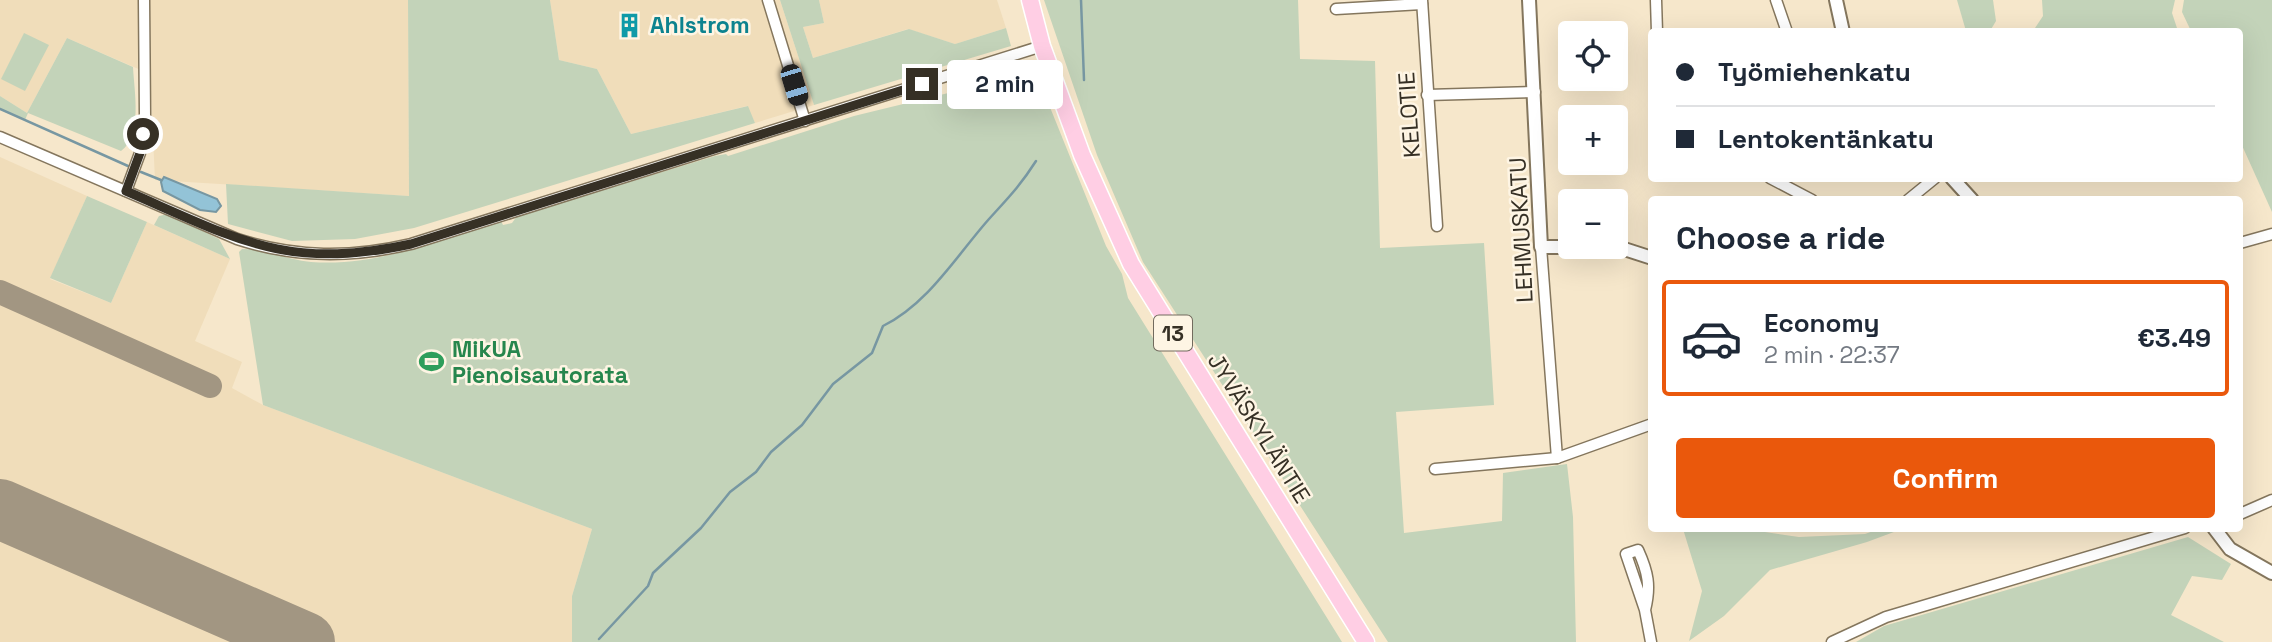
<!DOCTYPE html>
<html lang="en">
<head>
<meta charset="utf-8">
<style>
  body { margin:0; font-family:"Space Grotesk",sans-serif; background:#f6f6f7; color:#1f2937; height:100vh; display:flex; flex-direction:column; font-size:26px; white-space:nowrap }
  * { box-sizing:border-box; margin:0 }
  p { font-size:23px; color:#747a83 }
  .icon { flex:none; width:38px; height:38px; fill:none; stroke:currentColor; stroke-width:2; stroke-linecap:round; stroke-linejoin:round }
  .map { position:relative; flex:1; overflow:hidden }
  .drawer { position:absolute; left:1648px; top:196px; width:595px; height:336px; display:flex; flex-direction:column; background:#fff; border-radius:7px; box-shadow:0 7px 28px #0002 }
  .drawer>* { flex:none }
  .top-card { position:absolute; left:1648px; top:28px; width:595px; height:154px; border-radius:7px; box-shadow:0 7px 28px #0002; display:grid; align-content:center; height:154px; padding:0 28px; background:#fff }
  .controls { position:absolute; left:1558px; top:21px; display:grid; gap:14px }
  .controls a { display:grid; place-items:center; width:70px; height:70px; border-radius:7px; background:#fff; box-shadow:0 7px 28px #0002; font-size:35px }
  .end { position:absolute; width:32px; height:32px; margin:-16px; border:9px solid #363025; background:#fff; box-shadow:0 0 0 4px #fff }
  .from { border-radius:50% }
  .bubble { position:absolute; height:49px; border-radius:7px; background:#fff; box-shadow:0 7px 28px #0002; font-size:23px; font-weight:700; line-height:49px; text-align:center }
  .car { position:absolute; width:21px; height:42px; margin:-21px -10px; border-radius:9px; box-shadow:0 0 5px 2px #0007; background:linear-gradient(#222 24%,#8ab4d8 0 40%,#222 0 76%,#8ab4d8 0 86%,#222 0) }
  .top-card b { display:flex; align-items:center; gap:24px; height:66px; font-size:26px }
  .top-card b+b { border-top:2px solid #e0e1e3 }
  .top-card i { width:18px; height:18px; background:#1f2937 }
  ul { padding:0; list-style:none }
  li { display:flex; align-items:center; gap:21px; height:116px; margin:0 14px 10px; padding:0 14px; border:4px solid #e0e1e3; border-radius:7px }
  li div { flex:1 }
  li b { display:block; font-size:26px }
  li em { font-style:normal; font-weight:700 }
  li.active { border-color:#ea580c }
  li>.icon { width:63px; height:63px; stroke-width:1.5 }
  h2 { padding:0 28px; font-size:32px; line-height:84px }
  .primary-button { display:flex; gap:14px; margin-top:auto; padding:14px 28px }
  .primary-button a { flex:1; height:80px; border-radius:7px; background:#ea580c; color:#fff; font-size:28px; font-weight:700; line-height:80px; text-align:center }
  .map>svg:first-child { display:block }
  .built { fill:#f0ddba }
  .green { fill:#c3d3b9 }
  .water { fill:#93c3d7; stroke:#7797a2; stroke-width:2 }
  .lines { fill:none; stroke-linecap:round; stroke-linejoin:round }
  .stream { stroke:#7797a2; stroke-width:2.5 }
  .taxiway { stroke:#a29682; stroke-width:24 }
  .runway { stroke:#a29682; stroke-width:60 }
  .minor-casing { stroke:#84765d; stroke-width:13 }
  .tertiary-casing { stroke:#84765d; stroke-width:16 }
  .trunk-casing { stroke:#fff; stroke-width:19 }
  .minor { stroke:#fff; stroke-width:10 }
  .tertiary { stroke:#fff; stroke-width:12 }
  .trunk { stroke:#ffcee4; stroke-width:16 }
  .route { stroke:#363025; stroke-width:9 }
  .labels { text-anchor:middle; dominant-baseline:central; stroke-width:5; stroke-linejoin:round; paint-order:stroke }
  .shield { fill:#fef5e4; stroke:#726b5e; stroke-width:2 }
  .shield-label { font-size:21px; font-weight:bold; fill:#363025 }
  .culture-label { font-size:23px; font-weight:bold; fill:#0d838f; stroke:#fef5e4; text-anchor:start }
  .street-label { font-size:23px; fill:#363025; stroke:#fef5e4 }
  .leisure-label { font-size:23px; font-weight:bold; fill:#27864d; stroke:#fef5e4; text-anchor:start }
</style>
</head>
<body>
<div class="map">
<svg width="2272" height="642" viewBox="0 0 2272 642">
  <rect width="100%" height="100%" fill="#f6e7cb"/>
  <g class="built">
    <polygon points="0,0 408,0 409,196 155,180 150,74 67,38 27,113 0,96"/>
    <polygon points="550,0 780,0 814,105 755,123 747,106 631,134 597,69 559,60"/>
    <polygon points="819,0 997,0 1006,28 955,44 908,29 813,58 803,27 824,23"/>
    <polygon points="0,157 87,196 50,279 111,303 147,222 230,259 195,341 242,362 232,388 263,405 592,529 572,596 572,642 0,642"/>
  </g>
  <g class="green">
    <polygon points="408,0 550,0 559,60 597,69 631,134 748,106 755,123 414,228 355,239 292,241 228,224 226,184 409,196"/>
    <polygon points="780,0 819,0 824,23 803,27 813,58 909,29 955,44 1006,28 1011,46 814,105"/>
    <polygon points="1044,0 1298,0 1300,59 1375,61 1380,248 1484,243 1494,405 1396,412 1404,533 1502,521 1503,473 1567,464 1573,517 1576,642 1388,642 1143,262 1097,155"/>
    <polygon points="1957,0 1993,0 1996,21 1990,31 1966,31"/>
    <polygon points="2042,0 2175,0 2172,13 2178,31 2033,31 2043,16"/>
    <polygon points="2184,0 2272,0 2272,212 2240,141 2240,32 2191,31 2182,12"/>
    <polygon points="24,33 49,45 25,91 1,79"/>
    <path d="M67 38 133 67C134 90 143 136 121 151L28 113 25 120 0 110V96L27 113Z"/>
    <path d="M1026 74 1039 80 1106 246 1122 274 1128 298 1342 642H572V596L592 529 263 405 239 252 242 249C265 249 288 260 311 262 377 267 440 240 501 221L503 225 512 223 517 216 715 156 726 154 728 156 854 116Z"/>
    <polygon points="87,196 147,222 111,303 50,278"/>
    <polygon points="168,214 219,239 230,259 154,225 159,216"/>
    <polygon points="1683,529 1745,529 1799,537 1865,534 1879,529 1902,529 1867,542 1770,570 1724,616 1689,641 1702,591"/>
    <polygon points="2188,537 2231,564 2222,580 2192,576 2171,615 2224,642 1856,642 1884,626"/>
  </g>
  <polygon class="water" points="164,177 217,199 221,206 216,212 200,210 163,191 161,182"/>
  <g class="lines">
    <g class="stream">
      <polyline points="1081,0 1084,80"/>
      <polyline points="0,109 128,166"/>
      <polyline points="141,172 161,180"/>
      <path d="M599 639 648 586 653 573 701 528 730 492 756 472 771 452 802 425 833 384 872 353 883 326C928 304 957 255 989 219 1009 197 1020 186 1036 161"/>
    </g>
    <polyline class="taxiway" points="0,292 210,386"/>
    <polyline class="runway" points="0,509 305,642"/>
    <defs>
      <g id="minor">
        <polyline points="768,0 805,121"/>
        <polyline points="1422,0 1437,226"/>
        <polyline points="1656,0 1657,32"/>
        <polyline points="1776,0 1787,32"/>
        <polyline points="1336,9 1422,4"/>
        <polyline points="1427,95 1535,92"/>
        <path d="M0 137 237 239C296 258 351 258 411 244L1042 46"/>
        <polyline points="1770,178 1812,200"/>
        <polyline points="126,191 140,153 145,115 144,0"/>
        <polyline points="1908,200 1935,178"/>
        <polyline points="2240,243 2272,234"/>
        <polyline points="1541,247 1557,458"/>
        <polyline points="1435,469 1557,458 1652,424"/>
        <polyline points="2240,514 2272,500"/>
        <path d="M1645 610C1651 586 1648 572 1638 550L1626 554 1645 610 1651 642"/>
        <polyline points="1832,642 1886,617 2185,528"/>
      </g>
      <g id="tertiary">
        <polyline points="1529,0 1541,247 1570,247"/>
        <polyline points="1836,0 1843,32"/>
        <polyline points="1952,178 1972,200"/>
        <polyline points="1615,246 1652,258"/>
        <polyline points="2214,528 2230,549 2272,573"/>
      </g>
      <polyline id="trunk" points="1030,0 1042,46 1082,155 1131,264 1366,642"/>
    </defs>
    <use href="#minor" class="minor-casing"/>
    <use href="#tertiary" class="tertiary-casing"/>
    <use href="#trunk" class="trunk-casing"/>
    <use href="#minor" class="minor"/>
    <use href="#tertiary" class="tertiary"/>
    <use href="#trunk" class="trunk"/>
  </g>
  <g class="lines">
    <path class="route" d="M143 134 140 153 126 191C237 239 286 271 411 244L922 84"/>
  </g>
  <defs>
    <symbol id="building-bare" viewBox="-9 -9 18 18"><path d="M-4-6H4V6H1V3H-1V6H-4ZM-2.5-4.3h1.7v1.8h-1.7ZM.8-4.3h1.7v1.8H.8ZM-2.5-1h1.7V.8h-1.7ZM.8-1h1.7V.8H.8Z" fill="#0f9aa8" stroke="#fef5e4" stroke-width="2.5" paint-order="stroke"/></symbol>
    <symbol id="stadium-bare" viewBox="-9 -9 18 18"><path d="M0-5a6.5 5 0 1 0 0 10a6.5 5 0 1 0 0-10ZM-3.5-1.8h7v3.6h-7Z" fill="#2e9e5b" stroke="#fef5e4" stroke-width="2.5" paint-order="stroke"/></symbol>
  </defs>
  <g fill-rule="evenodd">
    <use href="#building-bare" x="612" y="8" width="35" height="35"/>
    <use href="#stadium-bare" x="414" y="344" width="35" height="35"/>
  </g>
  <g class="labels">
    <rect class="shield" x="1154" y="315.5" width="38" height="35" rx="5"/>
    <g class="shield-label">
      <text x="1173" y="333">13</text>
    </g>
    <g class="culture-label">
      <text x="650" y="25">Ahlstrom</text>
    </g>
    <g class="street-label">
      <text transform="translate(1409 115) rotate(-94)">KELOTIE</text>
      <text transform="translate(1521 230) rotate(-93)">LEHMUSKATU</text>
      <text transform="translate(1259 428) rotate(58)">JYVÄSKYLÄNTIE</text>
    </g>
    <g class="leisure-label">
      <text x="452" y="349">MikUA<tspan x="452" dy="26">Pienoisautorata</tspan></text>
    </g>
  </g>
</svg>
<div class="controls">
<a><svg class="icon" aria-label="locate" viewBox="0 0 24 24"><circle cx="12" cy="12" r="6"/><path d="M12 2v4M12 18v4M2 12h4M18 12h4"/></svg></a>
<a>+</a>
<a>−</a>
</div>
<i class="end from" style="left:143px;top:134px"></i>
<i class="end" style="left:922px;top:84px"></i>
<div class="bubble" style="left:947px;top:60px;width:116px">2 min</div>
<i class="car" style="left:794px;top:85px;rotate:163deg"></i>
<div class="top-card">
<b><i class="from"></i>Työmiehenkatu</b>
<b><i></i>Lentokentänkatu</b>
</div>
<section class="drawer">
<h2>Choose a ride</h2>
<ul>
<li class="active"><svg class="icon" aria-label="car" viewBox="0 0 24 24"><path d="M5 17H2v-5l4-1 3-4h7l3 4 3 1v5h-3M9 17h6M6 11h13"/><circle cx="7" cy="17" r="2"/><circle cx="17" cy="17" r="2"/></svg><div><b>Economy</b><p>2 min · 22:37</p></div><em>€3.49</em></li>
</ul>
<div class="primary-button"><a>Confirm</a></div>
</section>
</div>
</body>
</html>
